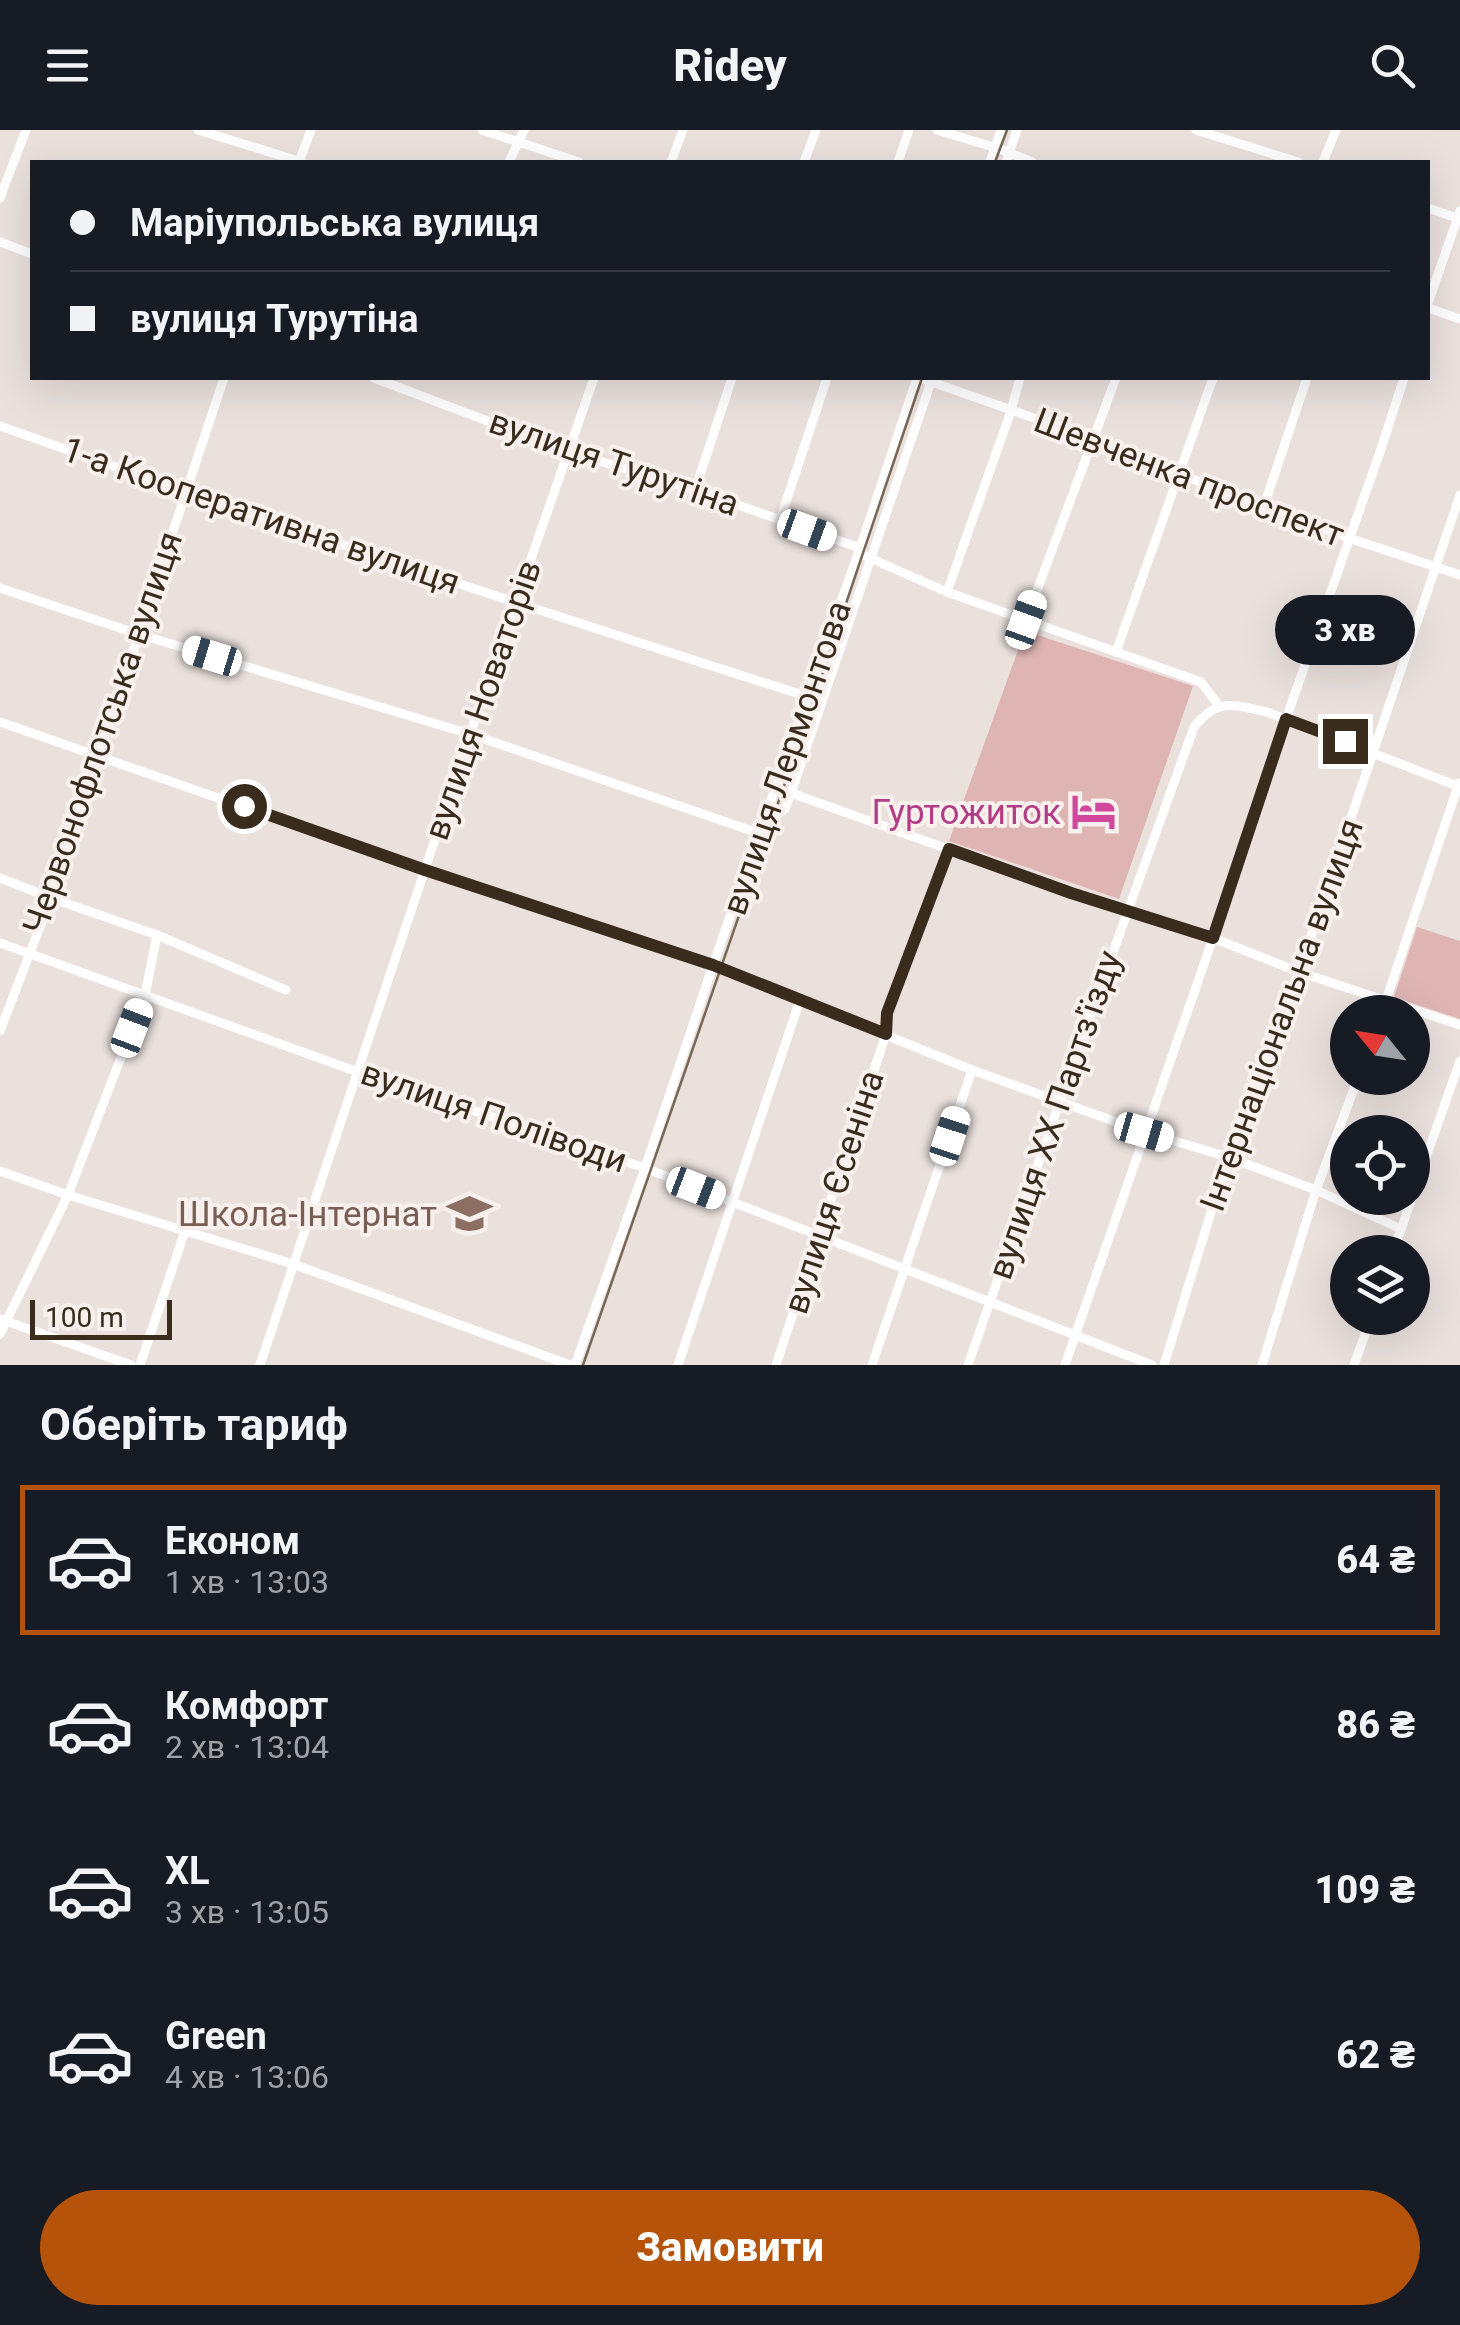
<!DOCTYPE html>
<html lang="uk">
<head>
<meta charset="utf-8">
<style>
  body { margin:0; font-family:Roboto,sans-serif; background:#20242c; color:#f1f3f6; height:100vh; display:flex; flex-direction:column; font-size:38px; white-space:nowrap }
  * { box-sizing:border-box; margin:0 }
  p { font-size:32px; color:#9ea1a6 }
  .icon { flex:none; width:55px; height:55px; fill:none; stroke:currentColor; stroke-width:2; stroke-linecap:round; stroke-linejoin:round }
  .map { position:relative; height:1235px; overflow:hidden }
  .side { display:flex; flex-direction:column; background:#171b24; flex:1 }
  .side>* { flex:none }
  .guide { position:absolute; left:30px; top:30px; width:1400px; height:220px; border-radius:0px; box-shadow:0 10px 40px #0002; display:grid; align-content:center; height:220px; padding:0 40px; background:#171b24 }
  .needle { width:65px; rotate:300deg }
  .tools { position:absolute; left:1330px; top:865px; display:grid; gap:20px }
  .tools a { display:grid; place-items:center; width:100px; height:100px; border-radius:50%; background:#171b24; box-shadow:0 10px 40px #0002; font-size:50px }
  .scale { position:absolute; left:30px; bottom:25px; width:142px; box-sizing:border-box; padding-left:10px; border:5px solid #3a2c1d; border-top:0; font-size:28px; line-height:35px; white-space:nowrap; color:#3a2c1d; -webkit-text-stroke:8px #f7f0ed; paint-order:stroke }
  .end { position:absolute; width:45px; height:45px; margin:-22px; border:12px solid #3a2c1d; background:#fff; box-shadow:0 0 0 5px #fff }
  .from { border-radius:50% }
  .bubble { position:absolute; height:70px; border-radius:35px; background:#171b24; box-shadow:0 10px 40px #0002; font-size:32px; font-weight:800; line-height:70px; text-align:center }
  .car { position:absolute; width:30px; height:60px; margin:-30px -15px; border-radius:12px; box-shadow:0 0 8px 2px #0007; background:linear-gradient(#fff 24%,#345 0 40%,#fff 0 76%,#345 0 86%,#fff 0) }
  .guide b { display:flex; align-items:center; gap:35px; height:95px; font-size:38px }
  .guide b+b { border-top:2px solid #363941 }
  .guide i { width:25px; height:25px; background:#f1f3f6 }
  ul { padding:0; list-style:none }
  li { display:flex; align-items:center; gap:30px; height:150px; margin:0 20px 15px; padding:0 20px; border:5px solid transparent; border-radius:0px }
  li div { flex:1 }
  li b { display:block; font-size:38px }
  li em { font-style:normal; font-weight:800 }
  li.selected { border-color:#b45309 }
  li>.icon { width:90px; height:90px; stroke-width:1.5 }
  h2 { padding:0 40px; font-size:45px; line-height:120px }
  .cta { display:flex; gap:20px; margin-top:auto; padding:20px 40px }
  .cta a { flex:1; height:115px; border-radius:60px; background:#b45309; color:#fff; font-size:40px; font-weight:800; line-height:115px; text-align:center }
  header { display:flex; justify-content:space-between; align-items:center; height:130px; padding:0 40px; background:#171b24; font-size:45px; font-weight:800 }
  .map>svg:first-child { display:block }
  .green { fill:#deb5b3 }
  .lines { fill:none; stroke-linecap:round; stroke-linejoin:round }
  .minor { stroke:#fff; stroke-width:9 }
  .tram { stroke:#766757; stroke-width:2.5 }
  .route { stroke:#3a2c1d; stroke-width:12 }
  .labels { text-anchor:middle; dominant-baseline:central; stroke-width:8; stroke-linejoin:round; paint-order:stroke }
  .street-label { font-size:35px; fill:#3a2c1d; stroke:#f7f0ed }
  .hotel-label { font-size:35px; fill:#b23c85; stroke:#f7f0ed; text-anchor:end }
  .education-label { font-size:35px; fill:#785e54; stroke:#f7f0ed; text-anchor:end }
</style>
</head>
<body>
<header><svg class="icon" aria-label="menu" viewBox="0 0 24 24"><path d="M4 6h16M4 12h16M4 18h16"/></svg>Ridey<svg class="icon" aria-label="search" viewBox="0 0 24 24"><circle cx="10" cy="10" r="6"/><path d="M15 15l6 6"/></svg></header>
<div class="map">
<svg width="1460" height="1235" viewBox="0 0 1460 1235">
  <rect width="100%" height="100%" fill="#eae1dd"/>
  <g class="green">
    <polygon points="1025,501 1193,556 1119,769 949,711"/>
    <polygon points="1417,797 1460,811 1460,889 1394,867"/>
  </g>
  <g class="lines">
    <g class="minor">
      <polyline points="198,0 302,32"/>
      <polyline points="482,0 579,32"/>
      <polyline points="937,0 1000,19 1032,32"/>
      <polyline points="1196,0 1298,32"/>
      <polyline points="299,32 311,0"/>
      <polyline points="509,32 524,0"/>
      <polyline points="671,32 683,0"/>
      <polyline points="804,32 816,0"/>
      <polyline points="898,32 909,0"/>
      <polyline points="990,32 1001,0"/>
      <polyline points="1006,32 1017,0"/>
      <polyline points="1323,32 1336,0"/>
      <polyline points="0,68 26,0"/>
      <polyline points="1428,78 1460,89"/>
      <polyline points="0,112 32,124"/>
      <polyline points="1428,173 1460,81"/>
      <polyline points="1428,178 1460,189"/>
      <polyline points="374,248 567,321 695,360 860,418 863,425 947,462 1201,552 1219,576"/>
      <polyline points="920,248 1094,309 1179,344 1349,408 1460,445"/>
      <path d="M0 296C268 392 538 481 809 567"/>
      <polyline points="695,360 732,248"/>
      <polyline points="1264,376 1307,248"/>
      <polyline points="780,390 827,248"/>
      <polyline points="0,458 138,504 470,604 761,704"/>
      <polyline points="947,462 1011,281 1020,248"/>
      <polyline points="1026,490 1116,248"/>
      <polyline points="1116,522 1213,248"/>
      <polyline points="0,592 425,740 713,835 972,940 1144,1002 1228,1027 1316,1060 1401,1099"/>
      <polyline points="791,663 932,249"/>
      <polyline points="767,691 785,679 791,663 1071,763 1213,808 1299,842 1460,895"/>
      <polyline points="0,748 51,768 157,805 286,860"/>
      <polyline points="0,813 358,942 645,1038 1152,1235"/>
      <polyline points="1382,882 1459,653"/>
      <polyline points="0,901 51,768 224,248"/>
      <polyline points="0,1041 68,1065 293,1134 570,1235"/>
      <polyline points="1412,1067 1460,931"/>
      <polyline points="1393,1122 1412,1068"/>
      <polyline points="0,1189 131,1235"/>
      <polyline points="0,1204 68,1065 145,865 157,805"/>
      <polyline points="140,1235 185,1101"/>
      <polyline points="260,1235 470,604 594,248"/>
      <polyline points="575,1235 645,1038 713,835 860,418 917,248"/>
      <polyline points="678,1235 800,870"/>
      <polyline points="776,1235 886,904 887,883 949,719"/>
      <polyline points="872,1235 972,940"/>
      <path d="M968 1235 1075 928 1194 597C1218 567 1233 575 1267 582L1460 657"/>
      <polyline points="1065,1235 1213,808 1286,589 1380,322 1404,248"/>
      <polyline points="1164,1235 1228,1027 1299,842 1460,365"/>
      <polyline points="1262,1235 1316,1060 1358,948"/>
      <polyline points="1354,1235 1371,1188"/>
    </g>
    <g class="tram">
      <polyline points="995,32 1007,0"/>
      <polyline points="583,1235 802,604 922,248"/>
    </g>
  </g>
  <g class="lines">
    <polyline class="route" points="244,676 425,740 713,835 886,904 887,883 949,719 1071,763 1213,808 1286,589 1345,611"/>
  </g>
  <defs>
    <symbol id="hotel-bare" viewBox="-9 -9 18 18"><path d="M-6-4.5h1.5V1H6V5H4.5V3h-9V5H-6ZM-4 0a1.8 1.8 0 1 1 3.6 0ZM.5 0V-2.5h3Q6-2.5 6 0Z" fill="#d1479c" stroke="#f7f0ed" stroke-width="2.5" paint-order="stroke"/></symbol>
    <symbol id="school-bare" viewBox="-9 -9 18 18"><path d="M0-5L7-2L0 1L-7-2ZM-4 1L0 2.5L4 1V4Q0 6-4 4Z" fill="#8d6e63" stroke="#f7f0ed" stroke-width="2.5" paint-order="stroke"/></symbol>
  </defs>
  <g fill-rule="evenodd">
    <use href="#hotel-bare" x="1062" y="650" width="63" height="63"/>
    <use href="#school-bare" x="438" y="1052" width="63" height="63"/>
  </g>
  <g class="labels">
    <g class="street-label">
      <text transform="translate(614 333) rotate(19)">вулиця Турутіна</text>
      <text transform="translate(1189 348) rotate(21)">Шевченка проспект</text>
      <text transform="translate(261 386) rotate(19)">1-а Кооперативна вулиця</text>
      <text transform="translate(483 570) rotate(-71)">вулиця Новаторів</text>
      <text transform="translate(103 603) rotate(-71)">Червонофлотська вулиця</text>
      <text transform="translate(787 628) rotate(-71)">вулиця Лермонтова</text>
      <text transform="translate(1282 885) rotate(-70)">Інтернаціональна вулиця</text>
      <text transform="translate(1055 985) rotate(-71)">вулиця XX Партз'їзду</text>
      <text transform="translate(494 987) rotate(19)">вулиця Поліводи</text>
      <text transform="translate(834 1062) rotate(-72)">вулиця Єсеніна</text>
    </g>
    <g class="hotel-label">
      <text x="1061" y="682">Гуртожиток</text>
    </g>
    <g class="education-label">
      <text x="437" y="1084">Школа-Інтернат</text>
    </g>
  </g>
</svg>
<div class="tools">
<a><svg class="needle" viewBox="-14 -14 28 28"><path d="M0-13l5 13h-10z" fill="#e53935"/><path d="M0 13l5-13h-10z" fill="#9ea1a6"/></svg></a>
<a><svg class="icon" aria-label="locate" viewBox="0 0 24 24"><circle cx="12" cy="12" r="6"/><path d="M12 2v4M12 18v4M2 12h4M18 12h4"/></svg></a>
<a><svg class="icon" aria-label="layers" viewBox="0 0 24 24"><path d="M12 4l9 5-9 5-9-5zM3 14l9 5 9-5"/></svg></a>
</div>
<div class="scale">100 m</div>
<i class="end from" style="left:244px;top:676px"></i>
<i class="end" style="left:1345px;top:611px"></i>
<div class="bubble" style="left:1275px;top:465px;width:140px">3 хв</div>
<i class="car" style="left:807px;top:400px;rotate:110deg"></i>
<i class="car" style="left:1026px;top:490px;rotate:20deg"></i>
<i class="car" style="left:212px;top:526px;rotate:287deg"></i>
<i class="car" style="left:132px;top:898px;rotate:21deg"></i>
<i class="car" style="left:1144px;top:1002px;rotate:106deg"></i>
<i class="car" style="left:950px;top:1006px;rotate:18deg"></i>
<i class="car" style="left:696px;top:1058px;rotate:111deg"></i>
<div class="guide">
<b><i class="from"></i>Маріупольська вулиця</b>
<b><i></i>вулиця Турутіна</b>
</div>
</div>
<section class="side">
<h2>Оберіть тариф</h2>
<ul>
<li class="selected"><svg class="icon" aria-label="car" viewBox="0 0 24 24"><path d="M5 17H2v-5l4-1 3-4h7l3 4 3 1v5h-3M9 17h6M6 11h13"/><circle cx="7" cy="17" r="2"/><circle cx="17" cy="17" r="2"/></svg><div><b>Економ</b><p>1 хв · 13:03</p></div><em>64 ₴</em></li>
<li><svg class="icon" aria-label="car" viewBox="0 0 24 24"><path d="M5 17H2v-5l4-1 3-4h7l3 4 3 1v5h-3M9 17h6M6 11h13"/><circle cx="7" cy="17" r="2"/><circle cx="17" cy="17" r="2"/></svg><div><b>Комфорт</b><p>2 хв · 13:04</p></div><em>86 ₴</em></li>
<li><svg class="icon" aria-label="car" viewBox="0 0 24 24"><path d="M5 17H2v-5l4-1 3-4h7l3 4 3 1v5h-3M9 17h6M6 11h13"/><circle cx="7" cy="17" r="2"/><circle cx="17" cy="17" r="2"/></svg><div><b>XL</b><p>3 хв · 13:05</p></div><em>109 ₴</em></li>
<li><svg class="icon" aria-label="car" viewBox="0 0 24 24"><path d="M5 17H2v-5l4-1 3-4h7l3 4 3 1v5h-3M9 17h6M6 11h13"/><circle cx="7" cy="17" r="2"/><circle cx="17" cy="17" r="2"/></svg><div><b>Green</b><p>4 хв · 13:06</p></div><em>62 ₴</em></li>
</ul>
<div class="cta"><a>Замовити</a></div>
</section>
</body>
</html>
